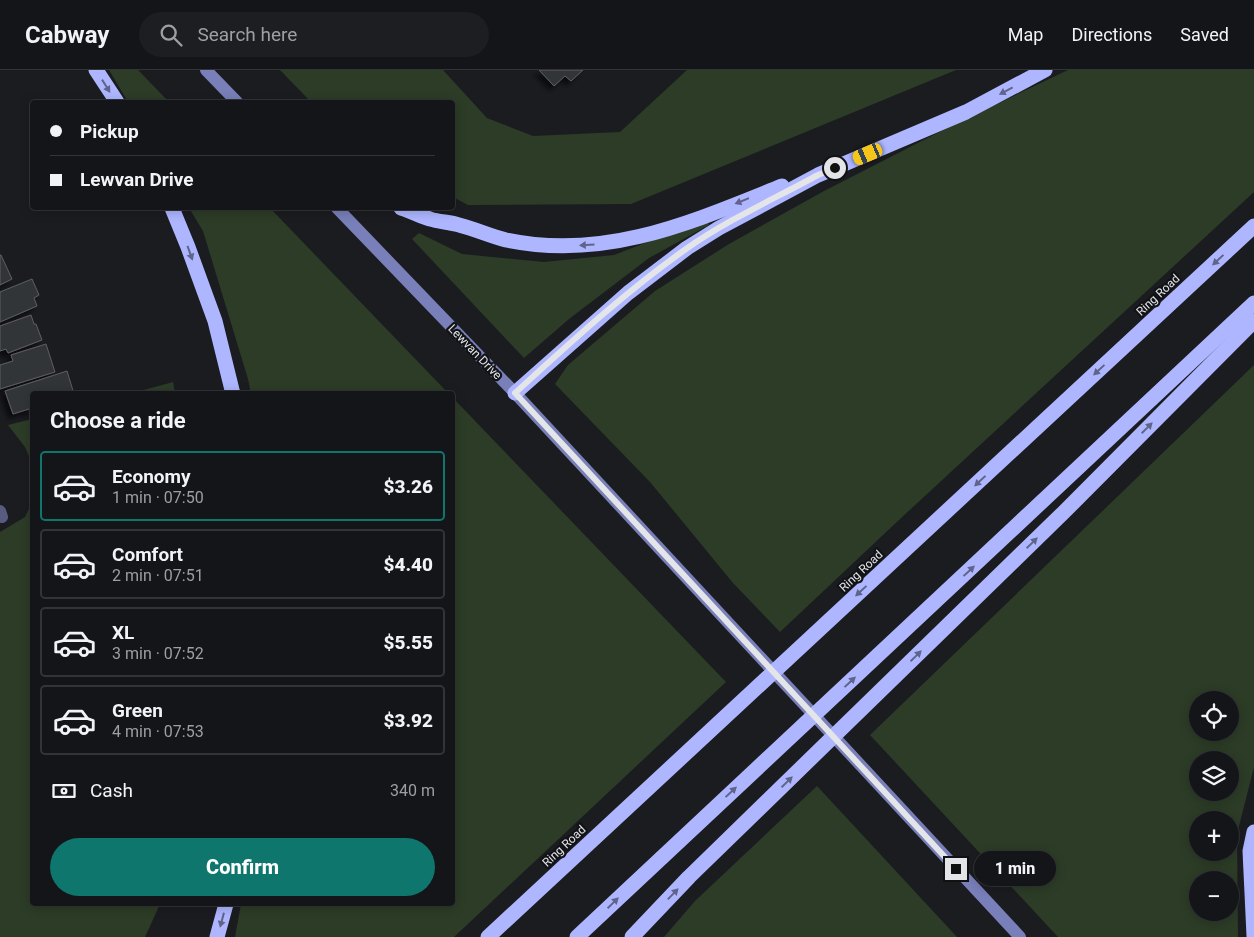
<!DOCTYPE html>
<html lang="en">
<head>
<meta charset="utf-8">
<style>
  body { margin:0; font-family:Roboto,sans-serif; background:#1d1e21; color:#f1f3f6; height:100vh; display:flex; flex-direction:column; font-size:19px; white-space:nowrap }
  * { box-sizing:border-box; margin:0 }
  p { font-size:16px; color:#9d9fa2 }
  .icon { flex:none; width:28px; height:28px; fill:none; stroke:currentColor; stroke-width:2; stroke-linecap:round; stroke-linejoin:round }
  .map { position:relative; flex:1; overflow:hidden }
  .sheet { position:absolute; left:30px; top:321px; width:425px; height:515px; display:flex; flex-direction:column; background:#141518; border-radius:5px; box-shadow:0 2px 12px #0003,0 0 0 1px #333437 }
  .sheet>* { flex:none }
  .hud { position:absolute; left:30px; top:30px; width:425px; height:110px; border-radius:5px; box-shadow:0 2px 12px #0003,0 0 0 1px #333437; display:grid; align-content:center; height:110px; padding:0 20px; background:#141518 }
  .buttons { position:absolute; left:1189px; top:621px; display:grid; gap:10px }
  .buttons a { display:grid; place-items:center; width:50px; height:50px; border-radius:50%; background:#141518; box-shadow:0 2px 12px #0003,0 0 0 1px #333437; font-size:25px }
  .end { position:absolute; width:22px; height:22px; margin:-11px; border:6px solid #e4e5e8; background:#111; box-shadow:0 0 0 2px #111 }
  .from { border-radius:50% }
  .bubble { position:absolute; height:35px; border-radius:18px; background:#141518; box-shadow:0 2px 12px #0003,0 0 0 1px #333437; font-size:16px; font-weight:800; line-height:35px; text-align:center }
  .car { position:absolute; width:15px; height:30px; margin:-15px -8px; border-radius:6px; box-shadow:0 0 4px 1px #0007; background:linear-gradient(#f5c518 24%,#345 0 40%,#f5c518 0 76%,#345 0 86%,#f5c518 0) }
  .hud b { display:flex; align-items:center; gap:18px; height:48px; font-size:19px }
  .hud b+b { border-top:1px solid #333437 }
  .hud i { width:12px; height:12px; background:#f1f3f6 }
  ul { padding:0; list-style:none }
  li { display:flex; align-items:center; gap:15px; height:70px; margin:0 10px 8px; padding:0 10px; border:2px solid #333437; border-radius:5px }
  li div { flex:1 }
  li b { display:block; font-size:19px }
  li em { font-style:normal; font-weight:800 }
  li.on { border-color:#0f766e }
  li>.icon { width:45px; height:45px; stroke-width:1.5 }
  h2 { padding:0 20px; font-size:22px; line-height:60px }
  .pay { display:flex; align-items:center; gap:12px; height:55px; padding:0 20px; font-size:19px }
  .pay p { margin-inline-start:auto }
  .action { display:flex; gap:10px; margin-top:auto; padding:10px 20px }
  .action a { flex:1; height:58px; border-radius:30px; background:#0f766e; color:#fff; font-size:20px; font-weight:800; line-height:58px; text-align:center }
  header { display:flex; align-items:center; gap:30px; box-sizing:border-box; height:70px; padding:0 25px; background:#141518; border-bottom:1px solid #333437 }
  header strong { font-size:24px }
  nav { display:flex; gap:28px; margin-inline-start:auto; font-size:18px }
  .search { width:350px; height:45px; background:#1d1e21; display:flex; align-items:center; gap:12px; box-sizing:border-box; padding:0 18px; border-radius:28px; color:#9d9fa2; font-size:19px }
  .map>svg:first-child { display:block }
  .green { fill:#2c3c26; fill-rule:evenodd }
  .building { fill:#333439; stroke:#5e5e63; filter:url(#shadow) }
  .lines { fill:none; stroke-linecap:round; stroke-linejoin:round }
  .street { stroke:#575b7f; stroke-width:12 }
  .secondary { stroke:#787fb9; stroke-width:12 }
  .highway { stroke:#adb6ff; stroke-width:15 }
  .oneway { fill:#60648b }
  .route { stroke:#e4e5e8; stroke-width:6 }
  .labels { text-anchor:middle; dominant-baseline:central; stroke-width:4.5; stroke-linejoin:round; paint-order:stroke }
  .street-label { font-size:12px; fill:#e4e5e8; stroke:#121317 }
</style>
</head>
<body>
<header>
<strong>Cabway</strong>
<div class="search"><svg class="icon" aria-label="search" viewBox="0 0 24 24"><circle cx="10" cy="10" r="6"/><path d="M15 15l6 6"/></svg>Search here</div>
<nav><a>Map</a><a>Directions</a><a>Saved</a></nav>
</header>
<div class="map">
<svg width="1254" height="867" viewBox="0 0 1254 867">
  <defs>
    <filter id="shadow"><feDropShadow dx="-4.5" dy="4.5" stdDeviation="2.5" flood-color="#0009"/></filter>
  </defs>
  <rect width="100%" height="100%" fill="#1b1c20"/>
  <g class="green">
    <polygon points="109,0 138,0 169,32 128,32"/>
    <polygon points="280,0 443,0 487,48 533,66 620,62 687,0 956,0 631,134 468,135 453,127 452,32 311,32"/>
    <polygon points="1068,0 1254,0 1254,122 900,449 780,562 733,513 650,412 555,314 568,295 655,221 729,174 824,121 953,55"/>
    <polygon points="189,138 270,138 449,324 251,324 248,309 203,161"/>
    <polygon points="707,149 709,155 649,188 569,249 524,288 412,169 419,163 462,184 544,192 614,185"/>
    <path d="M1254 295V697L1237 764 1238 867H1058L870 665ZM1198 630H1230V662H1198ZM1198 690H1230V722H1198ZM1198 750H1230V782H1198ZM1198 810H1230V842H1198Z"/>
    <polygon points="173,312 175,324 129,324"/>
    <polygon points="453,328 726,612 454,867 235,867 241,834 452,834"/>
    <polygon points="32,349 32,393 25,377 8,355"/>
    <polygon points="32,433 32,834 160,834 145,867 0,867 0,462 25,447"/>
    <polygon points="817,716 957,867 664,867 695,831"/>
  </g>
  <g class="building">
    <polygon points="539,0 583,0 571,11 565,6 554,16"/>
    <polygon points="0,185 1,185 12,209 0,215"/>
    <polygon points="32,209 39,225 34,228 37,236 0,252 0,222"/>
    <polygon points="31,245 34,254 36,254 42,270 8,283 6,279 0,281 0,256"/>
    <polygon points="46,274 55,302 0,319 0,295 13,291 11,285"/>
    <polygon points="67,301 74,324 32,324 32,343 31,343 29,339 13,344 5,321"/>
  </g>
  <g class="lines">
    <polyline class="street" points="0,441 2,447"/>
    <g class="secondary">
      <polyline points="206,0 237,32"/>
      <polyline points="337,138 515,323 1020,867"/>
    </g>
    <g class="highway">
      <polyline points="96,0 117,32"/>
      <polyline points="172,138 188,177 215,251 233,324"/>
      <path d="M401 138C411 141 420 146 430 149 439 152 450 152 459 155 475 159 490 166 506 170 606 191 692 152 782 116"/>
      <polyline points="515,323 628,223 687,178 719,158 818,105 966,42 1045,0"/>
      <polyline points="1254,762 1250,781 1254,866"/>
      <polyline points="217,867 226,834"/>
      <polyline points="488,867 1254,156"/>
      <polyline points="577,867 1254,233"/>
      <polyline points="632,867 689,807 1063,443 1254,251"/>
    </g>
  </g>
  <defs><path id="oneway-solid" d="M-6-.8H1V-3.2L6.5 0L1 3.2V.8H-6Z" transform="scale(1.25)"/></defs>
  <g class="oneway">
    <use href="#oneway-solid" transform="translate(106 16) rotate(58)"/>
    <use href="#oneway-solid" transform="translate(1006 21) rotate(152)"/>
    <use href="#oneway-solid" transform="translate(742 131) rotate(158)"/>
    <use href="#oneway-solid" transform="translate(587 175) rotate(177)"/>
    <use href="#oneway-solid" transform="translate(190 183) rotate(70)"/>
    <use href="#oneway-solid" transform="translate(1218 190) rotate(137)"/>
    <use href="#oneway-solid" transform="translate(1099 300) rotate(137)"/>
    <use href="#oneway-solid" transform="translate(1147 358) rotate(-45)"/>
    <use href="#oneway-solid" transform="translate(980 411) rotate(137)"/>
    <use href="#oneway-solid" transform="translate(1032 473) rotate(-44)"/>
    <use href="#oneway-solid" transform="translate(969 501) rotate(-43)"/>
    <use href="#oneway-solid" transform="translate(861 521) rotate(137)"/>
    <use href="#oneway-solid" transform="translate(916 586) rotate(-44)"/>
    <use href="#oneway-solid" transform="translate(850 612) rotate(-43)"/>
    <use href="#oneway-solid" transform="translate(787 712) rotate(-44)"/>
    <use href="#oneway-solid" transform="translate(731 722) rotate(-43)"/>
    <use href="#oneway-solid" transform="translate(673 824) rotate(-46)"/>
    <use href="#oneway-solid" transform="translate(613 833) rotate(-44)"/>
    <use href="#oneway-solid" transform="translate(222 850) rotate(105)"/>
  </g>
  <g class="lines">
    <path class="route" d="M835 98 818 105C774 129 727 150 686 179 625 222 570 273 515 323L956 799"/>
  </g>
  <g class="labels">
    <g class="street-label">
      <text transform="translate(1158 225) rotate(-43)">Ring Road</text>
      <text transform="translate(475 282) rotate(46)">Lewvan Drive</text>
      <text transform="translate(861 501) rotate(-43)">Ring Road</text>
      <text transform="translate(564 776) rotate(-43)">Ring Road</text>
    </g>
  </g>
</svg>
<div class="buttons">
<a><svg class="icon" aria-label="locate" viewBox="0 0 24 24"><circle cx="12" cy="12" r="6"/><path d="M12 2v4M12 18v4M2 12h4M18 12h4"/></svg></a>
<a><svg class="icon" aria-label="layers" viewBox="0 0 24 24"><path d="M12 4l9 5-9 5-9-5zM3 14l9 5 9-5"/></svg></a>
<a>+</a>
<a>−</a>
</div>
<i class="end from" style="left:835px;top:98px"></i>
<i class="end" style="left:956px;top:799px"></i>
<div class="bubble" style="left:974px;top:781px;width:82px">1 min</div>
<i class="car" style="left:868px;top:84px;rotate:247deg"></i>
<div class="hud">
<b><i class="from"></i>Pickup</b>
<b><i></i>Lewvan Drive</b>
</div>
<section class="sheet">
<h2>Choose a ride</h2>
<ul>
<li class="on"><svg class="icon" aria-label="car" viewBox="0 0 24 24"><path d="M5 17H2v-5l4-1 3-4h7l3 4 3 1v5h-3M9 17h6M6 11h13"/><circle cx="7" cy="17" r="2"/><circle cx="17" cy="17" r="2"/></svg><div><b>Economy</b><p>1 min · 07:50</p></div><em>$3.26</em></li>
<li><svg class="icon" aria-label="car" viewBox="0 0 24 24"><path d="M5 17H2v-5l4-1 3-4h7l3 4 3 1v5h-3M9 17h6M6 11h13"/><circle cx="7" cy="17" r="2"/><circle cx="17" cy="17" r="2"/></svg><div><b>Comfort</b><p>2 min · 07:51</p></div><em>$4.40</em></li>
<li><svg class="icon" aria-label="car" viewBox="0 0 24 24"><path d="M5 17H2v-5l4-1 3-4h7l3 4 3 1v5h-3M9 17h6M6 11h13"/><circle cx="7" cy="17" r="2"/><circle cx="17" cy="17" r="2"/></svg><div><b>XL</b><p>3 min · 07:52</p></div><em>$5.55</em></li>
<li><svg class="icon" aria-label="car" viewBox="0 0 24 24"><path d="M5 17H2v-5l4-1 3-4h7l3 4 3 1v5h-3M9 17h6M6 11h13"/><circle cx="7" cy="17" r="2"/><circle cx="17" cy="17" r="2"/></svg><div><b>Green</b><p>4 min · 07:53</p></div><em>$3.92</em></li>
</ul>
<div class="pay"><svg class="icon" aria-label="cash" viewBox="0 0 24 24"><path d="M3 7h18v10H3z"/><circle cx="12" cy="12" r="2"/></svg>Cash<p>340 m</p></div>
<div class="action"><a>Confirm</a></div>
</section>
</div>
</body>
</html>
